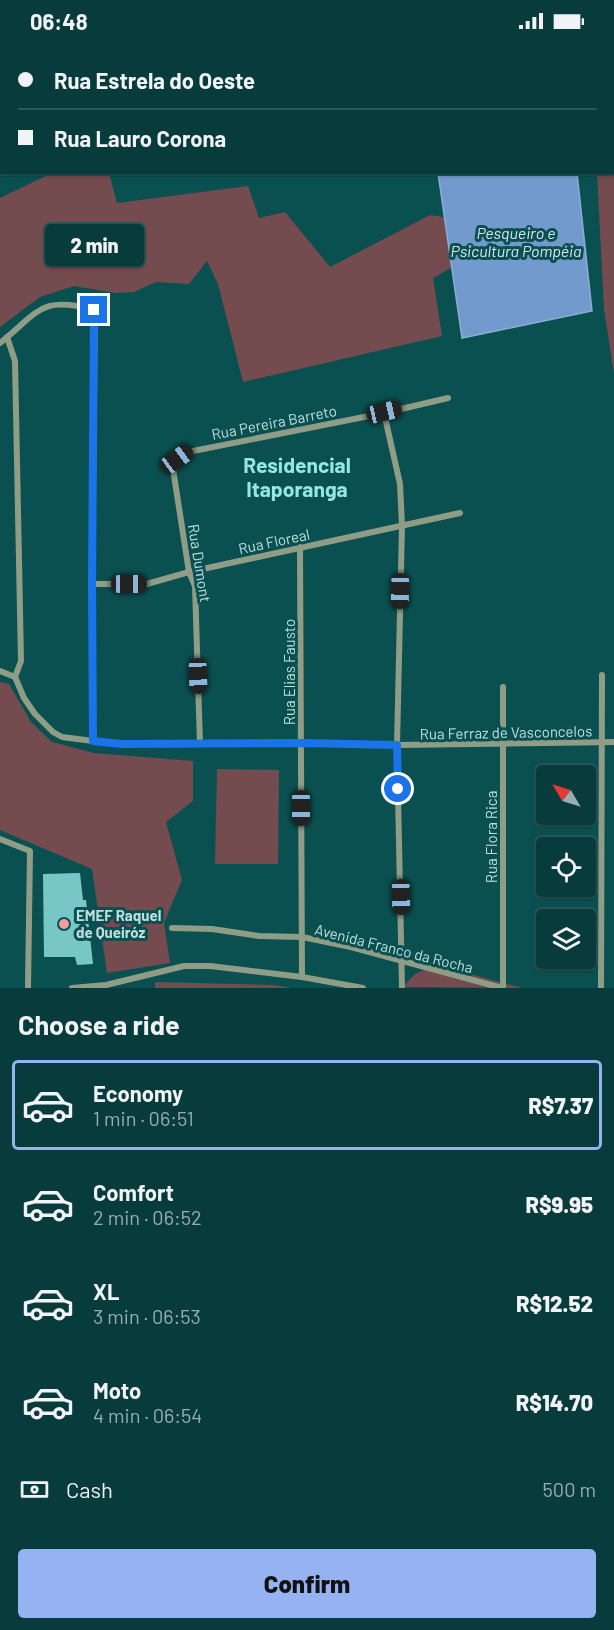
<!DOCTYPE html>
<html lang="en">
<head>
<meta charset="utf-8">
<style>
  body { margin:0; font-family:Barlow,sans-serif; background:#164747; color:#f1f3f6; height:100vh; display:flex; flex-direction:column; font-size:22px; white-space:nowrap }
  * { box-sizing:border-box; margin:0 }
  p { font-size:20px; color:#98adaf }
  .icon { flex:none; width:33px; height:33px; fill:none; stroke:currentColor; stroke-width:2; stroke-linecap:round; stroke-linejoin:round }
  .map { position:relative; height:946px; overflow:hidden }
  .details { display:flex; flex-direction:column; background:#083c3c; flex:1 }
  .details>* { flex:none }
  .guide { position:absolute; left:0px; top:0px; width:615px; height:132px; box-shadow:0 2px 4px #0004,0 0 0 2px #295656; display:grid; align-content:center; height:132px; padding:0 18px; background:#083c3c }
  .needle { width:39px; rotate:308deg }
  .tools { position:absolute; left:536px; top:723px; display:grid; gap:12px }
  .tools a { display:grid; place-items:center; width:60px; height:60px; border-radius:6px; background:#083c3c; box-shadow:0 2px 4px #0004,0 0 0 2px #295656; font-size:30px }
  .end { position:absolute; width:27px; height:27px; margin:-14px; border:8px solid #1a73e8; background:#fff; box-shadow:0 0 0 3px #fff }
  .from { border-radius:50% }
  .bubble { position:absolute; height:42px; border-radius:6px; background:#083c3c; box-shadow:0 2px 4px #0004,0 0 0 2px #295656; font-size:20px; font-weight:800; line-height:42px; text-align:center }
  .car { position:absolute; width:18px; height:36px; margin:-18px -9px; border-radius:8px; box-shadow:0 0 4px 2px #0007; background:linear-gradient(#222 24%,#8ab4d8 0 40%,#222 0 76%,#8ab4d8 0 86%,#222 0) }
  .guide b { display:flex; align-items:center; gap:21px; height:57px; font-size:22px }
  .guide b+b { border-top:2px solid #295656 }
  .guide i { width:15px; height:15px; background:#f1f3f6 }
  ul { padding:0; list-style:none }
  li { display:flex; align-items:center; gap:18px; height:90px; margin:0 12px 9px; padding:0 6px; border:3px solid transparent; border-radius:6px }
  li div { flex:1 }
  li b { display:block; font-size:22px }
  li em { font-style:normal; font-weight:800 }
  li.active { border-color:#95b2f1 }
  li>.icon { width:54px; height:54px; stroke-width:1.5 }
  h2 { padding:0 18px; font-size:27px; line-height:72px }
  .pay { display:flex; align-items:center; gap:15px; height:66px; padding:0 18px; font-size:22px }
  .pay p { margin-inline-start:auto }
  .primary-button { display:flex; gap:12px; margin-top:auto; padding:12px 18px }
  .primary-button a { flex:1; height:69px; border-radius:6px; background:#95b2f1; color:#111; font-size:24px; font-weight:800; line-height:69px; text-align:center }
  .status { display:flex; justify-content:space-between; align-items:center; height:42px; padding:0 30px; background:#083c3c; direction:ltr }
  .status svg { height:16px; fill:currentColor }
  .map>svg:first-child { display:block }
  .green { fill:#744b4e }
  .water { fill:#729acd; stroke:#88afd2; stroke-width:1.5 }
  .building { fill:#77c7c7 }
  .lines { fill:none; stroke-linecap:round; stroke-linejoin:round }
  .street { stroke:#8f9d87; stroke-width:6 }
  .secondary { stroke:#b7ceac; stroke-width:12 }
  .route { stroke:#1a73e8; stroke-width:8 }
  .poi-dot { fill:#f49aa1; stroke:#0b5050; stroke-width:2 }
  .labels { text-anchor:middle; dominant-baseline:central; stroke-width:6; stroke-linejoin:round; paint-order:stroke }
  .street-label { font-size:15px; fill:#bbe0df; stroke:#0b5050 }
  .poi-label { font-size:15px; font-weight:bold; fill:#bbe0df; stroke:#0b5050; text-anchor:start }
  .water-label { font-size:16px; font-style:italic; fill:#d9e5f4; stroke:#0b5050 }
  .district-label { font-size:21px; font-weight:bold; fill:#95e6e5; stroke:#0b5050 }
</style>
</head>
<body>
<div class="status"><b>06:48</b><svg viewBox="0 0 49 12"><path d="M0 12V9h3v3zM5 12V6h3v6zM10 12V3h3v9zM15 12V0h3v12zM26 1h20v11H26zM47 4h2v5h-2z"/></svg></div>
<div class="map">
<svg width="614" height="946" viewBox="0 0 614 946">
  <rect width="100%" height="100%" fill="#0b5050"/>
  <g class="green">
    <polygon points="36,0 361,0 35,1"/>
    <polygon points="614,27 614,332 604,267 597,131 614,130"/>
    <polygon points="52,131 109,131 117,161 248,144 259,176 285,170 330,225 430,173 476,181 490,204 433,236 442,294 243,340 218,242 207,219 189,242 156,240 134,250 115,251 74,244 40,255 0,285 0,156"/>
    <polygon points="0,640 9,642 31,680 52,700 94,711 193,719 193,759 166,780 182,838 164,881 170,921 107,931 92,827 0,788"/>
    <polygon points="217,727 279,728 278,822 215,822"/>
    <polygon points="430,925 448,926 522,946 403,945 415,932"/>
    <polygon points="155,940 274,943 291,946 155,946"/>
  </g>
  <polygon class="water" points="438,131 577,131 592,269 462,296"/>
  <polygon class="building" points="80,831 83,858 86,858 93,922 77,923 75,915 44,915 43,832"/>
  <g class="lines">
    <g class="street">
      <polyline points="23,2 24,0"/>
      <polyline points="0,79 2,74"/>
      <polyline points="7,295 15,319 21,619 15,635 24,656 35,672 53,690 62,695 93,699 122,702 301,701 397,703 614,700"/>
      <path d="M0 301C39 270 40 253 95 268L92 542 93 699"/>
      <polyline points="384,371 400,442 402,483 397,703 402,946"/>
      <polyline points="300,505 302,935"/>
      <polyline points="92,542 147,542 189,530 460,471"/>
      <polyline points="0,629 15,635"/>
      <polyline points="200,702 195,544 189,530 173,427 177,417 188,410 384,371 448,356"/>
      <polyline points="0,797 30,809 28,946"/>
      <polyline points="172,886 212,887 259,894 302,895 351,905 502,946"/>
      <polyline points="72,946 106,943 184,924 210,924 302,935 363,946"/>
      <polyline points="503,946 503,645"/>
      <polyline points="601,946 602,633"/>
    </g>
    <g class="secondary">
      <polyline points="455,2 462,0"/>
      <polyline points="0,109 1,105"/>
      <polyline points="0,121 2,121"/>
    </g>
  </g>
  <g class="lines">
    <polyline class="route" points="94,268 92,542 93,699 122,702 301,701 397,703 398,747"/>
  </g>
  <circle class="poi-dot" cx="64" cy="882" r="6"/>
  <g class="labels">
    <g class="street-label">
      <text transform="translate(274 380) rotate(-11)">Rua Pereira Barreto</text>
      <text transform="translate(274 499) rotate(-12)">Rua Floreal</text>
      <text transform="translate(200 521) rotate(81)">Rua Dumont</text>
      <text transform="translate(289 630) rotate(-90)">Rua Elias Fausto</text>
      <text transform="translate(506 690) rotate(-1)">Rua Ferraz de Vasconcelos</text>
      <text transform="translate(491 795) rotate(-90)">Rua Flora Rica</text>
      <text transform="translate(394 906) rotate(14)">Avenida Franco da Rocha</text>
    </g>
    <g class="poi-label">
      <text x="76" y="873">EMEF Raquel<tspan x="76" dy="17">de Queiróz</tspan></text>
    </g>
    <g class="water-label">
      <text x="516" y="190">Pesqueiro e<tspan x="516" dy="18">Psicultura Pompéia</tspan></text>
    </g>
    <g class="district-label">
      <text x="297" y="422">Residencial<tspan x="297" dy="24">Itaporanga</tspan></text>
    </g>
  </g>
</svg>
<div class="tools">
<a><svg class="needle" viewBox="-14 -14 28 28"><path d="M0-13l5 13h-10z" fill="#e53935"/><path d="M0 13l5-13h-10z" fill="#98adaf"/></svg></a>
<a><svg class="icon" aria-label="locate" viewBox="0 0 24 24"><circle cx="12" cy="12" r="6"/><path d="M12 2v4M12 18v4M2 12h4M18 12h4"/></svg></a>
<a><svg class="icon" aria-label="layers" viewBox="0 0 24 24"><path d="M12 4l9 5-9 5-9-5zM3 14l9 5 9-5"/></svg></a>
</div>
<i class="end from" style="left:398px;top:747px"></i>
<i class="end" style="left:94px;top:268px"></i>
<div class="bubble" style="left:45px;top:182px;width:99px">2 min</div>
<i class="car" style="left:384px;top:370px;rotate:77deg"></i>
<i class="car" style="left:177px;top:417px;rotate:54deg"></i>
<i class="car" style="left:129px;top:542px;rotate:90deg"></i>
<i class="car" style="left:400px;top:549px;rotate:181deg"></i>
<i class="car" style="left:198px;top:634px;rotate:178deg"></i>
<i class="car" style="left:301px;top:766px;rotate:180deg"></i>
<i class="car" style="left:401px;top:855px;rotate:179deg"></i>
<div class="guide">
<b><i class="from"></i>Rua Estrela do Oeste</b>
<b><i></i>Rua Lauro Corona</b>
</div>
</div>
<section class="details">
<h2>Choose a ride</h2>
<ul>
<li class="active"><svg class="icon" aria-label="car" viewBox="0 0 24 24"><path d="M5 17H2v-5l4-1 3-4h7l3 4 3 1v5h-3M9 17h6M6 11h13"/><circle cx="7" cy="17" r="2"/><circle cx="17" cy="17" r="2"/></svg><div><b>Economy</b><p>1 min · 06:51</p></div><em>R$7.37</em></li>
<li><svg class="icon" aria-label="car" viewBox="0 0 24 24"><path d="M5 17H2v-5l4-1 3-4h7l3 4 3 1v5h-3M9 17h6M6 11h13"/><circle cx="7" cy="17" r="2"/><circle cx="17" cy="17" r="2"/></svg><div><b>Comfort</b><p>2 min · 06:52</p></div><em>R$9.95</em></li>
<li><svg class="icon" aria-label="car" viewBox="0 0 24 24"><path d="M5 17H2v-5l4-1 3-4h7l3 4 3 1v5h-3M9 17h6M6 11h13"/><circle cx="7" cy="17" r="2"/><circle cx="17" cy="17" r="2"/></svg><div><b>XL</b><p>3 min · 06:53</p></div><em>R$12.52</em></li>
<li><svg class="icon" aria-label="car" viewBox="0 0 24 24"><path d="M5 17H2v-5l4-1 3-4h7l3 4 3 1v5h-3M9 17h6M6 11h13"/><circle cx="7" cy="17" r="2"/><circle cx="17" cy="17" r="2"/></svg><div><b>Moto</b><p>4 min · 06:54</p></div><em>R$14.70</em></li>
</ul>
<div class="pay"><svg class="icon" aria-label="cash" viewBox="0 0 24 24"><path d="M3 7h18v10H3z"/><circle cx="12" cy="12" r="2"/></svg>Cash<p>500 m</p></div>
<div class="primary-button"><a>Confirm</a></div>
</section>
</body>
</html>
